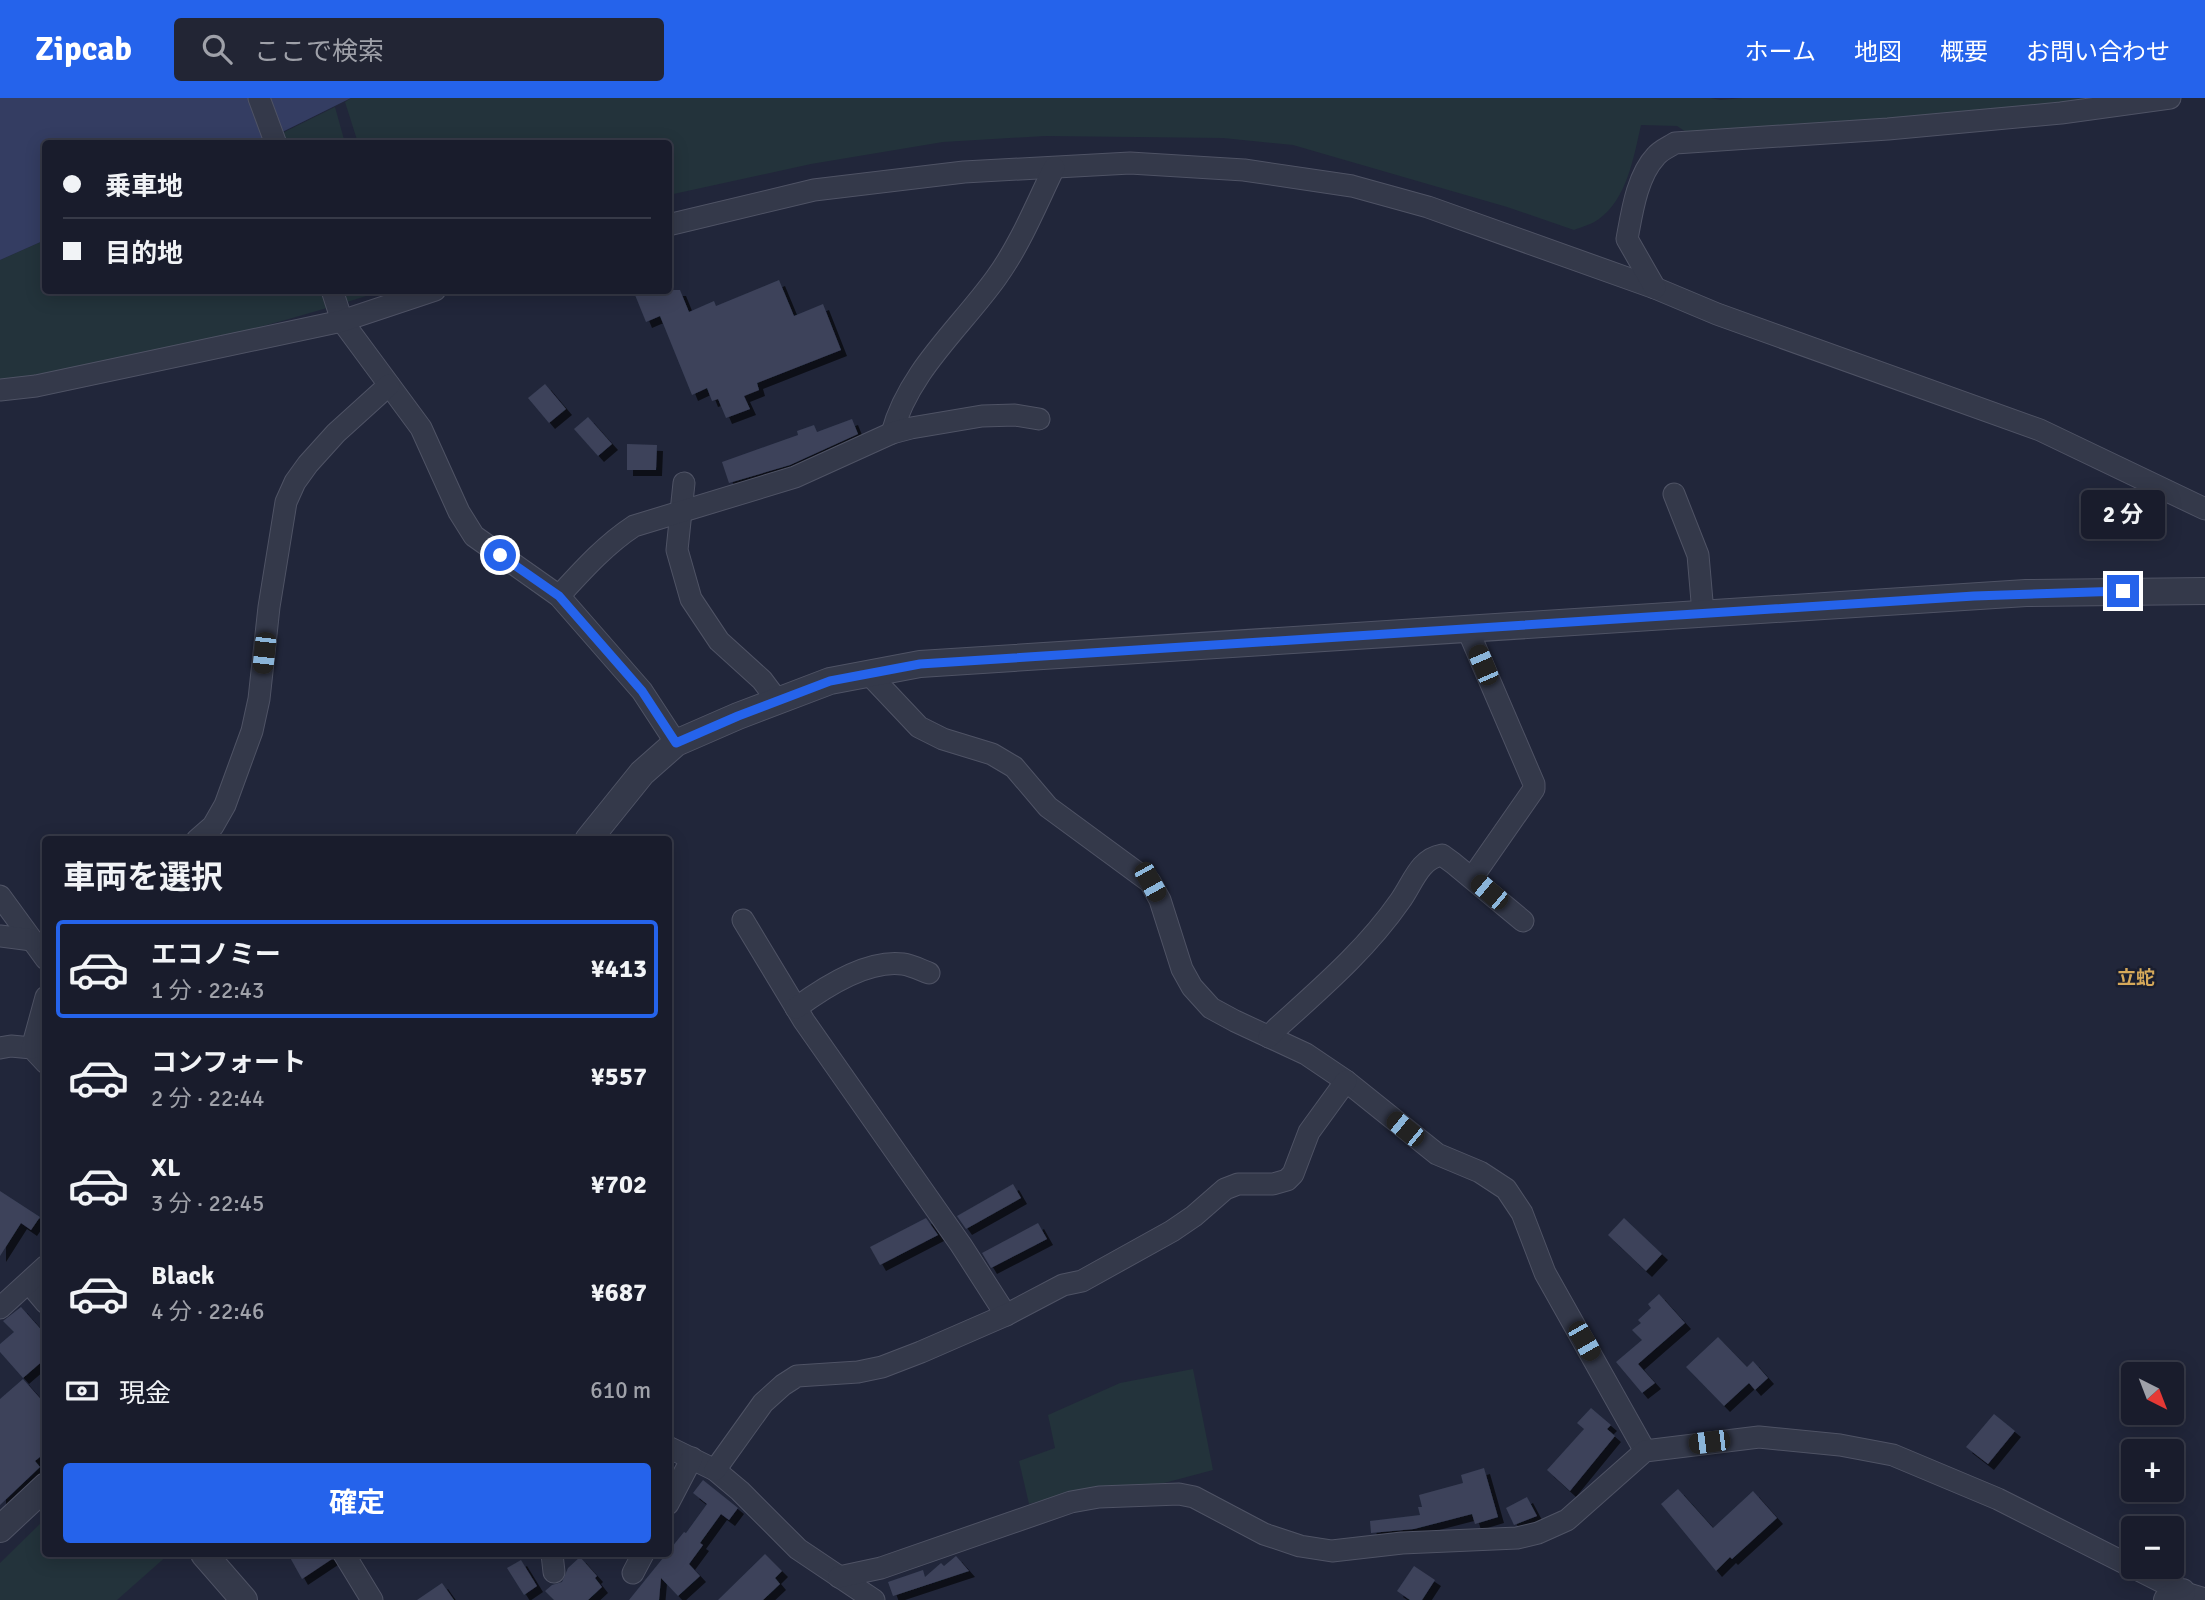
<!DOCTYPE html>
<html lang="ja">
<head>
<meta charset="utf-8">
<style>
  body { margin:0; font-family:Signika,"Noto Sans JP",sans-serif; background:#222534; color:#f1f3f6; height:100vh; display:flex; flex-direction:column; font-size:26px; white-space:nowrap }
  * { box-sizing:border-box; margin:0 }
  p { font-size:23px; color:#9fa1a9 }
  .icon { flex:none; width:38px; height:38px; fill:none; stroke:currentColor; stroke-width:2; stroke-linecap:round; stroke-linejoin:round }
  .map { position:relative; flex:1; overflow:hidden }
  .drawer { position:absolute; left:42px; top:738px; width:630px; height:721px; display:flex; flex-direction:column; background:#191c2c; border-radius:7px; box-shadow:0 4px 18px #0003,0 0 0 2px #373a48 }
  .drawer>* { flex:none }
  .guide { position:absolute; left:42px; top:42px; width:630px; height:154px; border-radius:7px; box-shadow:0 4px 18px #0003,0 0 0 2px #373a48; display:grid; align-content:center; height:154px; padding:0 21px; background:#191c2c }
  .needle { width:46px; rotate:138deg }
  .buttons { position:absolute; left:2121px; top:1264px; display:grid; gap:14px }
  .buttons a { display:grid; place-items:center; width:63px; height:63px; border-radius:7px; background:#191c2c; box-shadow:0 4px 18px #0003,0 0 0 2px #373a48; font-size:35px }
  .end { position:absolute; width:32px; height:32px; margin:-16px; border:9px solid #2563eb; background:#fff; box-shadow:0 0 0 4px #fff }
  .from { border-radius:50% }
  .bubble { position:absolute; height:49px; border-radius:7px; background:#191c2c; box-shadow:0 4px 18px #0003,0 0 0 2px #373a48; font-size:23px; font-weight:700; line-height:49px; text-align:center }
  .car { position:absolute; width:21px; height:42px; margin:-21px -10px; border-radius:9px; box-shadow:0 0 5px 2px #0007; background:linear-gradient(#222 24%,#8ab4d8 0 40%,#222 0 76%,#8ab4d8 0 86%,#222 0) }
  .guide b { display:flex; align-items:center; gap:24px; height:66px; font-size:26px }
  .guide b+b { border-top:2px solid #373a48 }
  .guide i { width:18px; height:18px; background:#f1f3f6 }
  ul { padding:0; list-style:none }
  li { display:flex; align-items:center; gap:21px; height:98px; margin:0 14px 10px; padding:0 7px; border:4px solid transparent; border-radius:7px }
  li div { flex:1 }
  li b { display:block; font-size:26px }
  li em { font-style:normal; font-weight:700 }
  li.on { border-color:#2563eb }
  li>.icon { width:63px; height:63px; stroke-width:1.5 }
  h2 { padding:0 21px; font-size:32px; line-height:84px }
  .pay { display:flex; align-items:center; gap:18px; height:77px; padding:0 21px; font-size:26px }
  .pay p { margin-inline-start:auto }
  .action { display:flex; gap:14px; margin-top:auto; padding:14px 21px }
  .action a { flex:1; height:80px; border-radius:7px; background:#2563eb; color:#fff; font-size:28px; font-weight:700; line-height:80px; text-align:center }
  header { display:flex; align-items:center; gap:42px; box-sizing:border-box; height:98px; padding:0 35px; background:#2563eb; color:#fff }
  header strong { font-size:33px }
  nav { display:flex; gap:38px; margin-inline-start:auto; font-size:24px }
  .search { width:490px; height:63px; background:#222534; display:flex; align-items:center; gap:18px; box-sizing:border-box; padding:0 24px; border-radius:7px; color:#9fa1a9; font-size:26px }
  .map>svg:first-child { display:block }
  .green { fill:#23333b }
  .water { fill:#343d62 }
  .building { fill:#3c425a; filter:url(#shadow) }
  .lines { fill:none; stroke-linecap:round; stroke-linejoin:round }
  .minor-casing { stroke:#4f5365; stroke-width:23 }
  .tertiary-casing { stroke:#4f5365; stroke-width:28 }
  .minor { stroke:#34394a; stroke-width:21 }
  .tertiary { stroke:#34394a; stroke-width:26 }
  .route { stroke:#2563eb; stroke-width:9 }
  .labels { text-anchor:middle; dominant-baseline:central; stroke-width:5; stroke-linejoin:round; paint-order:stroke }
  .neighbourhood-label { font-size:19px; font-weight:bold; fill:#d6a95a; stroke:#1a1e2f }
</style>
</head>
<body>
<header>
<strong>Zipcab</strong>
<div class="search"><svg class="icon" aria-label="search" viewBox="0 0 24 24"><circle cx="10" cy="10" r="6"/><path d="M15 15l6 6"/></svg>ここで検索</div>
<nav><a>ホーム</a><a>地図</a><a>概要</a><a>お問い合わせ</a></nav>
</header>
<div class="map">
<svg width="2205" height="1502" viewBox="0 0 2205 1502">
  <defs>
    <filter id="shadow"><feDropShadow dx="6" dy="6" stdDeviation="0" flood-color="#0009"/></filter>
  </defs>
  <rect width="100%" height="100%" fill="#21263a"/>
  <g class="green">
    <path d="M351 0H1711L1721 2 1742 0H2113L1892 22 1689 36 1677 28 1641 27C1634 58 1627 101 1599 121 1592 126 1582 129 1574 132L1507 109 1293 47 1223 40 1045 38 943 44 811 66 669 97 668 46 358 45 345 4Z"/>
    <polygon points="335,9 345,45 260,46"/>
    <path d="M45 142 46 192 382 193C258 233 129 264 0 282V162Z"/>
    <polygon points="1193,1271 1213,1372 1138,1392 1097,1389 1029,1406 1019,1363 1055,1350 1048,1317 1120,1285"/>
    <polygon points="45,1421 46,1456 169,1456 117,1502 0,1502 0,1465"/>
  </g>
  <polygon class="water" points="0,0 351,0 260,45 46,46 45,142 0,162"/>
  <g class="building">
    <polygon points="779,182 794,218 823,206 841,252 757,285 759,292 744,298 750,311 726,320 718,301 712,303 707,290 692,297 660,218 646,224 633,192 680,192 689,214 714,203 716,208"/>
    <polygon points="545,286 566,311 549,325 528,300"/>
    <polygon points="588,319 612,346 598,358 574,331"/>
    <polygon points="852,321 858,336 790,367 729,385 722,364 798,337 797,333 814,327 817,334"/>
    <polygon points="627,346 657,347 656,372 627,372"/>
    <polygon points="1013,1086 1021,1100 966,1131 957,1118"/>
    <polygon points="0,1093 40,1119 31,1132 21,1125 0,1158"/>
    <polygon points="926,1120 938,1137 880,1167 870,1149"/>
    <polygon points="1624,1120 1662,1156 1646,1173 1608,1137"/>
    <polygon points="1038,1125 1047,1141 991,1170 982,1155"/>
    <polygon points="1659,1196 1685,1225 1638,1266 1655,1285 1642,1295 1616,1264 1642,1242 1632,1232 1641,1225 1638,1222 1651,1210 1648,1206"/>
    <polygon points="21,1209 46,1237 46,1260 23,1280 0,1254 0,1246 14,1234 3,1223"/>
    <polygon points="1718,1239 1747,1269 1753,1263 1768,1280 1755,1292 1749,1285 1724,1308 1686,1269"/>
    <polygon points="23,1281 46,1307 46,1354 35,1363 40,1369 0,1407 0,1301"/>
    <polygon points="1591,1310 1611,1327 1607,1331 1615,1338 1570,1393 1547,1372 1584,1331 1577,1325"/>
    <polygon points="1994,1316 2015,1333 1988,1366 1966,1349"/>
    <polygon points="1484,1370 1498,1419 1475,1426 1472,1416 1414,1431 1371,1435 1370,1423 1420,1417 1418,1409 1422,1409 1419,1397 1463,1385 1461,1377"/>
    <polygon points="703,1382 738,1410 729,1422 721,1416 700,1445 703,1447 689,1466 700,1478 678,1498 661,1480 659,1502 629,1502 684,1434 686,1435 707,1406 693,1395"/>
    <polygon points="1678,1391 1713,1430 1753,1393 1777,1420 1732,1461 1730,1459 1716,1473 1661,1406"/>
    <polygon points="1527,1399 1537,1418 1514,1427 1506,1410"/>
    <polygon points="288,1456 331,1456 332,1461 302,1481"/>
    <polygon points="765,1456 782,1473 775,1480 780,1486 763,1502 718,1502"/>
    <polygon points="956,1458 969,1473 893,1498 888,1484 923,1472 925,1479 941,1465 944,1468"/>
    <polygon points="580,1459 597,1478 595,1480 602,1489 588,1502 554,1502 545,1493 552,1487 562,1484 568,1470"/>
    <polygon points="521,1462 537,1488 524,1497 507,1470"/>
    <polygon points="1414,1468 1435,1482 1422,1502 1410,1502 1397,1493"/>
    <polygon points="442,1485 454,1502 417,1502"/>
  </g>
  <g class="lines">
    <defs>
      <g id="minor">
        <polyline points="259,0 276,46"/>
        <polyline points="668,127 814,92 964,74 1130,65 1244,72 1352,88 1428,109 1655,190 1717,216 2040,332 2205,411"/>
        <path d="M1655 190 1627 141C1632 114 1637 78 1656 58 1661 52 1669 49 1675 45L1888 31 2061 15 2170 0"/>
        <polyline points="332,192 342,223 421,330 459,414 474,438 559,498 642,593 676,645"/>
        <polyline points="0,292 36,288 342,223 435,192"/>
        <path d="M892 335C908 274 960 230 996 180 1020 147 1036 107 1054 70"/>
        <polyline points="684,385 677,452 691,501 719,543 762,582 777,602"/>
        <polyline points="1674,396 1698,457 1703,515"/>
        <path d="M559 498C582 473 605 447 634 428L795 379 892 335 911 330 982 318 1015 317 1039 321"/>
        <polyline points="1467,530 1534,686 1534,691 1472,780"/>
        <polyline points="868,575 919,629 943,641 992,656 1014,669 1048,709 1150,784 1160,802 1182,871 1192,889 1211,910 1235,923 1306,956 1346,983 1437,1056 1480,1074 1506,1091 1522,1115 1545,1175 1645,1353"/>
        <polyline points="197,742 213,728 225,707 252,633 259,601 269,509 286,404 295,384 308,366 336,335 389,287"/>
        <polyline points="0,798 46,861"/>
        <polyline points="743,822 804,923 961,1147 1006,1217"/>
        <polyline points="0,838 32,842"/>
        <path d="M796 910C823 890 867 861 903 866 911 867 921 872 929 875"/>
        <path d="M1269 939 1276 931C1320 891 1366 852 1400 803 1413 785 1419 761 1442 757L1453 765 1523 823"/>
        <polyline points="0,950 11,948 32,950 46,965"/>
        <polyline points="32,950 46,899"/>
        <polyline points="29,1185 46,1205"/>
        <polyline points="0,1210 46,1168"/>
        <polyline points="668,1349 715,1372 740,1393 798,1451 874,1502"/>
        <polyline points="715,1372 763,1305 783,1287 797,1278 858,1274 882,1269 921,1254 1006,1217 1063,1187 1082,1183 1172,1133 1194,1118 1225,1091 1238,1086 1273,1086 1287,1082 1293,1076 1309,1034 1346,983"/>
        <polyline points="668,1406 692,1360"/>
        <polyline points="344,1456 372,1502"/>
        <polyline points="552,1456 554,1474"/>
        <polyline points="633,1475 643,1456"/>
        <polyline points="839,1479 881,1470 1071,1404 1099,1399 1179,1396 1194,1399 1264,1436 1300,1448 1332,1453 1402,1445 1517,1440 1538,1435 1567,1422 1645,1353 1759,1339 1840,1347 1893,1357 1998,1401 2182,1494 2205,1501"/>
      </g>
      <g id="tertiary">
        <polyline points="588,742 642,675 676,645 738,618 830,583 920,566 2026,495 2205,493"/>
        <polyline points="0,1431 46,1388"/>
        <polyline points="204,1456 244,1502"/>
        <polyline points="2167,1502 2182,1494"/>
      </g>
    </defs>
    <use href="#minor" class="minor-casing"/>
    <use href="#tertiary" class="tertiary-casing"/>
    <use href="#minor" class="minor"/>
    <use href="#tertiary" class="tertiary"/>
  </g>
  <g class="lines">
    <polyline class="route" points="500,457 559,498 642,593 676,645 738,618 830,583 920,566 1974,498 2123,493"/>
  </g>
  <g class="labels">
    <g class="neighbourhood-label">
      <text x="2136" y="880">立蛇</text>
    </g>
  </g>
</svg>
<div class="buttons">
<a><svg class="needle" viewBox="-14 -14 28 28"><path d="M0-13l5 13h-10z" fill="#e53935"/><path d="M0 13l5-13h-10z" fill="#9fa1a9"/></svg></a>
<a>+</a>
<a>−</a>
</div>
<i class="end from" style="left:500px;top:457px"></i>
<i class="end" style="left:2123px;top:493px"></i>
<div class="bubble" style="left:2081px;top:392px;width:84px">2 分</div>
<i class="car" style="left:264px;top:555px;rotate:186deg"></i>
<i class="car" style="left:1483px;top:567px;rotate:337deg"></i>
<i class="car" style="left:1150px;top:784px;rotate:151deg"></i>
<i class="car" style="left:1489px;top:794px;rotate:310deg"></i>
<i class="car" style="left:1405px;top:1031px;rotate:309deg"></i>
<i class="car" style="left:1584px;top:1243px;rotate:150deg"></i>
<i class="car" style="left:1709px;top:1344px;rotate:263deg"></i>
<div class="guide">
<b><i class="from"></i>乗車地</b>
<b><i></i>目的地</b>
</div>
<section class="drawer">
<h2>車両を選択</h2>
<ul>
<li class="on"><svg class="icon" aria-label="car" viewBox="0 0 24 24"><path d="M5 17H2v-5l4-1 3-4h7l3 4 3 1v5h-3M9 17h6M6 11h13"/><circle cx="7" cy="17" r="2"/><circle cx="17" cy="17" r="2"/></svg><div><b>エコノミー</b><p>1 分 · 22:43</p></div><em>¥413</em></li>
<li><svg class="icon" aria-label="car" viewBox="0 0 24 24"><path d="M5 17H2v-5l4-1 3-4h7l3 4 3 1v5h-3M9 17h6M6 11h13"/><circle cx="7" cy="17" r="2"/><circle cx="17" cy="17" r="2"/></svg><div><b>コンフォート</b><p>2 分 · 22:44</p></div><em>¥557</em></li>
<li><svg class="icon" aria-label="car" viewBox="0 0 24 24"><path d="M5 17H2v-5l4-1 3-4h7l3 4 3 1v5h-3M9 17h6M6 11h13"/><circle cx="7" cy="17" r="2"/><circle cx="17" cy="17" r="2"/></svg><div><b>XL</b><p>3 分 · 22:45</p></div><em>¥702</em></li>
<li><svg class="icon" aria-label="car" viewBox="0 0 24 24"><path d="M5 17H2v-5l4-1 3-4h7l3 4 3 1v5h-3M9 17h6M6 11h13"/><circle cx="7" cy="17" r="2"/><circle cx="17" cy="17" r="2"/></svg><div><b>Black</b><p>4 分 · 22:46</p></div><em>¥687</em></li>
</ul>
<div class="pay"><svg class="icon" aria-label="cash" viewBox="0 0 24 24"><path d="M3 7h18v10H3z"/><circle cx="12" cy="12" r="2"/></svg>現金<p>610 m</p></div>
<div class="action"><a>確定</a></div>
</section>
</div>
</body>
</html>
